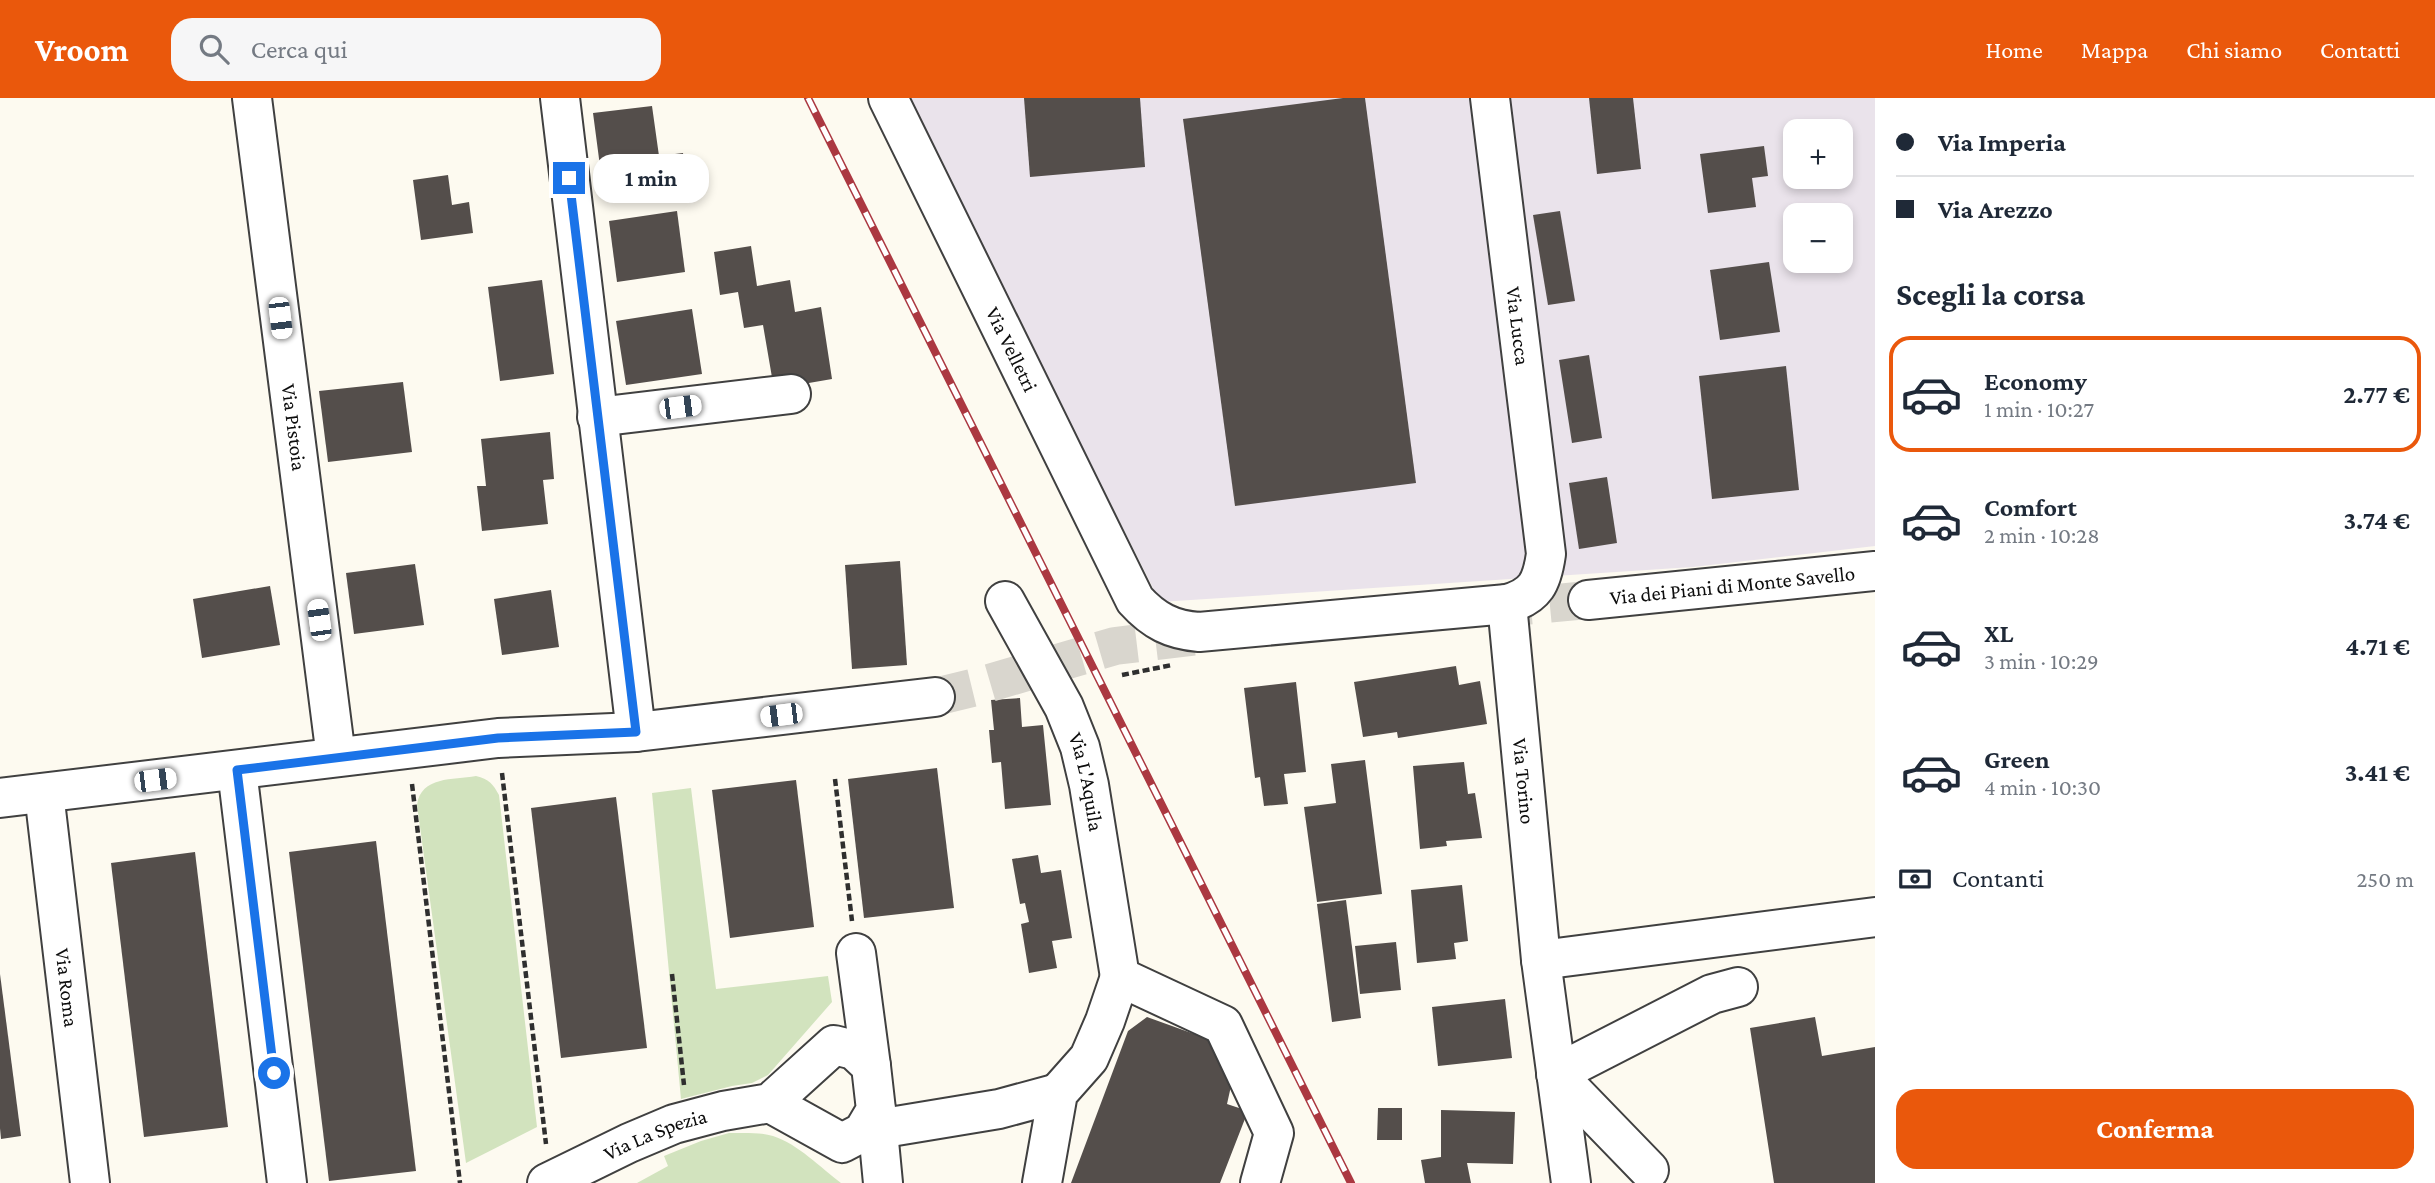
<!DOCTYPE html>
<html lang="it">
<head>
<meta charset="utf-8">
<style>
  body { margin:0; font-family:"Crimson Pro",serif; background:#f6f6f7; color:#1f2937; height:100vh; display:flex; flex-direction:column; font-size:26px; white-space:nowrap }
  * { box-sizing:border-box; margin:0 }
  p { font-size:23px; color:#747a83 }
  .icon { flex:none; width:38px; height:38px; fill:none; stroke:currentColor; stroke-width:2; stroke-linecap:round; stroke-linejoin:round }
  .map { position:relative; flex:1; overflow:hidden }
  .side { display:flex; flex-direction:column; background:#fff; width:560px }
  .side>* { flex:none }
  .banner { display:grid; align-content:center; height:154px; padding:0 21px; background:#fff }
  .buttons { position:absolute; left:1783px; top:21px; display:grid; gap:14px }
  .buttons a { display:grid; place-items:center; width:70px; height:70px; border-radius:14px; background:#fff; box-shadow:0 4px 10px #0003; font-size:35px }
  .end { position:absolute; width:32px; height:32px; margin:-16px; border:9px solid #1a73e8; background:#fff; box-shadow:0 0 0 4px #fff }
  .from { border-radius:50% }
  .bubble { position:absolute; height:49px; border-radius:21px; background:#fff; box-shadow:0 4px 10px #0003; font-size:23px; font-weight:700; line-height:49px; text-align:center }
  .car { position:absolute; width:21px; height:42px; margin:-21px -10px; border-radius:9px; box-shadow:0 0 5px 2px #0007; background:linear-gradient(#fff 24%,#345 0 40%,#fff 0 76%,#345 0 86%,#fff 0) }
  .banner b { display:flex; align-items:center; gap:24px; height:66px; font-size:26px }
  .banner b+b { border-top:2px solid #e0e1e3 }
  .banner i { width:18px; height:18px; background:#1f2937 }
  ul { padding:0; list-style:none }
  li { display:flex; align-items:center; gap:21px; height:116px; margin:0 14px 10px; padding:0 7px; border:4px solid transparent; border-radius:21px }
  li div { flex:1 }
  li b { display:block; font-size:26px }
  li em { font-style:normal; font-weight:700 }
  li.active { border-color:#ea580c }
  li>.icon { width:63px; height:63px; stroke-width:1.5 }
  h2 { padding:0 21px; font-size:32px; line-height:84px }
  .pay { display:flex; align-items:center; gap:18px; height:77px; padding:0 21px; font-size:26px }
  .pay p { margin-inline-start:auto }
  .cta { display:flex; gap:14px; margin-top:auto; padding:14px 21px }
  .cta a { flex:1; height:80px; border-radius:21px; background:#ea580c; color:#fff; font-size:28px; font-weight:700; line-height:80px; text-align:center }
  header { display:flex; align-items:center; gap:42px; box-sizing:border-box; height:98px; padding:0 35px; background:#ea580c; color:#fff }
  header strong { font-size:33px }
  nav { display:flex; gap:38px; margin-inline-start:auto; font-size:24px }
  .search { width:490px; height:63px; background:#f6f6f7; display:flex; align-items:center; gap:18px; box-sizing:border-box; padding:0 24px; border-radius:21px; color:#747a83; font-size:26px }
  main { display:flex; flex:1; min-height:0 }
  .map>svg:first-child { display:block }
  .industrial { fill:#eae3eb; fill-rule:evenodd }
  .green { fill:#d2e3be }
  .building { fill:#544e4b }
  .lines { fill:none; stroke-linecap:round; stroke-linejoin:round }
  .minor-tunnel { stroke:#d9d6ce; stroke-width:38; stroke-dasharray:38 19; stroke-linecap:butt }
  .minor-casing { stroke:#404040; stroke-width:42 }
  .path { stroke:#2f2f2f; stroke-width:4.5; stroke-dasharray:7 3.5; stroke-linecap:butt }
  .minor { stroke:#fff; stroke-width:38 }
  .rail-casing { stroke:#ab3841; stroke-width:8 }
  .rail { stroke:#fff; stroke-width:5; stroke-dasharray:16; stroke-linecap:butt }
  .route { stroke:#1a73e8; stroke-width:9 }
  .labels { text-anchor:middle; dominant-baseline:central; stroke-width:7; stroke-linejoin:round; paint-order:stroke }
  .street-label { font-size:21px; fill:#0d0d0d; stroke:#fff }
</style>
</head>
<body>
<header>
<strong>Vroom</strong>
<div class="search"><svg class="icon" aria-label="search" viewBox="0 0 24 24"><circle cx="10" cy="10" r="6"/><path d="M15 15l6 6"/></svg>Cerca qui</div>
<nav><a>Home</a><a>Mappa</a><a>Chi siamo</a><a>Contatti</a></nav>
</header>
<main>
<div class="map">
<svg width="1875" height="1085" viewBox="0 0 1875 1085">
  <rect width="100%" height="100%" fill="#fdfaf0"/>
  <path class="industrial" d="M907 0H1875V448L1693 469 1160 504ZM1796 33H1841V79H1796ZM1796 117H1841V163H1796Z"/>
  <g class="green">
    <path d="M476 678C489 681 493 686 499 697L537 1029 466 1065 417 707C421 678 453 682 476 678Z"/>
    <polygon points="691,690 716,891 828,878 832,904 768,977 752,985 732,988 681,1001 652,695"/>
    <path d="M729 1035C743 1035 759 1034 773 1038 798 1046 821 1070 841 1085H637L668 1068 664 1058 701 1043Z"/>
  </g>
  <g class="building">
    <polygon points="1024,0 1140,0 1145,69 1030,79"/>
    <polygon points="1343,0 1365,0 1416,385 1235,408 1183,21"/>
    <polygon points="1589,0 1633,0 1641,71 1597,76"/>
    <polygon points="652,8 659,58 683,55 686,81 603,91 593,15"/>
    <polygon points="1764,48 1768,78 1752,80 1756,109 1708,115 1700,56"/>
    <polygon points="448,77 452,107 469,104 473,135 421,142 413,82"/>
    <polygon points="677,113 685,174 617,184 609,123"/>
    <polygon points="1560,113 1575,203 1548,207 1533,117"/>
    <polygon points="751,148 757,188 790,182 795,214 821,209 832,281 774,291 763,227 744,230 738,194 720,197 714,154"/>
    <polygon points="1769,164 1780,234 1720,242 1710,172"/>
    <polygon points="542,182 554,276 500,283 488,189"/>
    <polygon points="692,211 702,276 626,287 616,223"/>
    <polygon points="1589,257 1602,340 1572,345 1559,262"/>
    <polygon points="1786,268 1799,392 1712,401 1699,278"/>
    <polygon points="403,284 412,354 328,364 319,293"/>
    <polygon points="550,334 554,381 543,382 548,426 482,433 477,388 486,388 481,341"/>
    <polygon points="1607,379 1617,445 1579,451 1569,385"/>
    <polygon points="900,463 907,567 852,571 845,467"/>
    <polygon points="415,466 424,527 354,536 346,475"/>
    <polygon points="270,488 280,547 202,560 193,501"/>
    <polygon points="551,492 559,549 502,557 494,501"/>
    <polygon points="1456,568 1459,587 1480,583 1487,626 1398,640 1397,634 1363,639 1354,584"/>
    <polygon points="1296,584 1306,674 1284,676 1288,706 1264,708 1260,679 1255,680 1244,590"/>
    <polygon points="1020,600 1022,629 1043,627 1051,707 1005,711 1001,664 992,665 989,632 994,632 991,602"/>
    <polygon points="1365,662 1382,796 1317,804 1304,709 1336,705 1331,666"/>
    <polygon points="1464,664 1468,696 1475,695 1482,740 1446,743 1447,748 1420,751 1413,668"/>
    <polygon points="937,670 954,810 864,820 848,681"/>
    <polygon points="796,682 814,829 730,840 712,692"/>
    <polygon points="616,699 647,950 561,960 531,710"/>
    <polygon points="376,743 416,1073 329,1083 289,754"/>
    <polygon points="195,754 228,1029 144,1039 111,765"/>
    <polygon points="1038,757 1041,775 1061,772 1072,840 1052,843 1057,870 1029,875 1021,826 1029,824 1025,805 1020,806 1012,761"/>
    <polygon points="1462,787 1468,843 1454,845 1456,861 1417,865 1411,792"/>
    <polygon points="1346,802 1361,920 1332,924 1317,806"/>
    <polygon points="1396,844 1401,892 1360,896 1355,848"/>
    <polygon points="0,876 21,1038 1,1041 0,1030"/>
    <polygon points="1505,901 1512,960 1438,968 1432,909"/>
    <polygon points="1147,919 1208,941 1231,988 1227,1006 1248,1013 1220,1085 1071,1085 1128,933"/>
    <polygon points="1815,919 1822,958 1875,949 1875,1085 1774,1085 1750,930"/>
    <polygon points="1378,1010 1402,1010 1402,1042 1377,1042"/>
    <polygon points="1441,1012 1515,1014 1513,1066 1467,1065 1471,1085 1425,1085 1421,1062 1441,1059"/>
  </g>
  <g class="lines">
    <g class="minor-tunnel">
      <polyline points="1493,511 1588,502"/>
      <polyline points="935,599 972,590 1115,548 1206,537"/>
    </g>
    <defs>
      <g id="minor">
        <path id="s1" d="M252 0 336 659"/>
        <polyline points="560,0 636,634"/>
        <path id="s2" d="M888 0 1135 502C1154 523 1172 532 1199 534L1507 506C1536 498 1542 484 1546 456L1490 0"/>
        <polyline points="597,319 791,296"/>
        <path id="s3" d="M1588 502 1875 473"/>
        <path id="s4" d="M1005 503 1064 609 1080 649 1089 687 1120 879 1223 927 1274 1035 1260 1085"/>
        <path id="s5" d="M1507 506 1541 862 1571 1085"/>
        <polyline points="237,672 287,1085"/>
        <path id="s6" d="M44 695 90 1085"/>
        <polyline points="0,700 498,640 636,634 935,599"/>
        <polyline points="856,855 871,968"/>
        <polyline points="1541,862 1875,819"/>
        <polyline points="876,1012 883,1085"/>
        <polyline points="878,1031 999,1011 1058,995"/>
        <polyline points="1649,1072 1556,976 1712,896 1738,889"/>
        <path id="s7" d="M547 1085 629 1045 674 1026 723 1013 770 1005 834 947 854 952 871 968 876 1012 863 1034 842 1045 770 1005"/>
        <polyline points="1042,1085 1058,995 1089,960 1105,923 1120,879"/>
      </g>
    </defs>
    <use href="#minor" class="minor-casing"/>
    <g class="path">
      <polyline points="1122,577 1172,567"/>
      <polyline points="502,675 546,1046"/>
      <polyline points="835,681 852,823"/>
      <polyline points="412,686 460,1085"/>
      <polyline points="672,876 684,987"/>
    </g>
    <use href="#minor" class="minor"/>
    <defs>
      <polyline id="rail" points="808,0 1351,1085"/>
    </defs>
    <use href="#rail" class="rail-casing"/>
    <use href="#rail" class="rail"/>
  </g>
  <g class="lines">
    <polyline class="route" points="274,975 237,672 498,640 636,634 569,80"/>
  </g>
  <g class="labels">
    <g class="street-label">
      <text transform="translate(1518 228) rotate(83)">Via Lucca</text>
      <text stroke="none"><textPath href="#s2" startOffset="280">Via Velletri</textPath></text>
      <text stroke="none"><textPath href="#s1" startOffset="332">Via Pistoia</textPath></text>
      <text stroke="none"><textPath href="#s3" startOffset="145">Via dei Piani di Monte Savello</textPath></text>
      <text stroke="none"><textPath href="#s4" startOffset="200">Via L'Aquila</textPath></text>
      <text stroke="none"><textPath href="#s5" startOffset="178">Via Torino</textPath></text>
      <text stroke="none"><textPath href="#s6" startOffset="196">Via Roma</textPath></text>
      <text stroke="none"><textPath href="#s7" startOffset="119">Via La Spezia</textPath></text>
    </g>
  </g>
</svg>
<div class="buttons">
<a>+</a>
<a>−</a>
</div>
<i class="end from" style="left:274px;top:975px"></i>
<i class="end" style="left:569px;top:80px"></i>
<div class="bubble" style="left:593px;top:56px;width:116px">1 min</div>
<i class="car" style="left:280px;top:220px;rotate:173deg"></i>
<i class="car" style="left:680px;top:309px;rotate:83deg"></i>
<i class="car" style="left:319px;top:522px;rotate:352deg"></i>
<i class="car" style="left:781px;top:617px;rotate:263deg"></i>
<i class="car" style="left:155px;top:682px;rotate:83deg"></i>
</div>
<section class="side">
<div class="banner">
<b><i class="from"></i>Via Imperia</b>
<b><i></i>Via Arezzo</b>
</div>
<h2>Scegli la corsa</h2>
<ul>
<li class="active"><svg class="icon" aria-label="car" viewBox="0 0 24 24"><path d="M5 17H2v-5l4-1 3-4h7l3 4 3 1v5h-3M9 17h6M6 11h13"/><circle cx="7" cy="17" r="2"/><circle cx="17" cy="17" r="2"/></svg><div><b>Economy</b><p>1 min · 10:27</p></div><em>2.77 €</em></li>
<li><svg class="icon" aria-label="car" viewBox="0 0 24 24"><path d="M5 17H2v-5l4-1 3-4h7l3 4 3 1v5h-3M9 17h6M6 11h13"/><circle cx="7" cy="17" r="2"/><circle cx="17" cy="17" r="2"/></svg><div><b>Comfort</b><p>2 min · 10:28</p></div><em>3.74 €</em></li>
<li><svg class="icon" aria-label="car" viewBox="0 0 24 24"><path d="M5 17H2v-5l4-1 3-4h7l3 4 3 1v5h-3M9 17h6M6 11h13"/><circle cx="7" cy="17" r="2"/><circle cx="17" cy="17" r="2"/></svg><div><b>XL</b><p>3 min · 10:29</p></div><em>4.71 €</em></li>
<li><svg class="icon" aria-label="car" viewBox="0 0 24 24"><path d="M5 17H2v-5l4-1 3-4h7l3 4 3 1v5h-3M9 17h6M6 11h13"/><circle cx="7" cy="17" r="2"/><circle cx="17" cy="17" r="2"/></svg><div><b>Green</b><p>4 min · 10:30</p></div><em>3.41 €</em></li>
</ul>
<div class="pay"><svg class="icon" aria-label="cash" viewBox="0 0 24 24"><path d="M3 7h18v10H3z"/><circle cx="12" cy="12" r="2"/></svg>Contanti<p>250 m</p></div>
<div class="cta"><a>Conferma</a></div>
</section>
</main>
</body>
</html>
